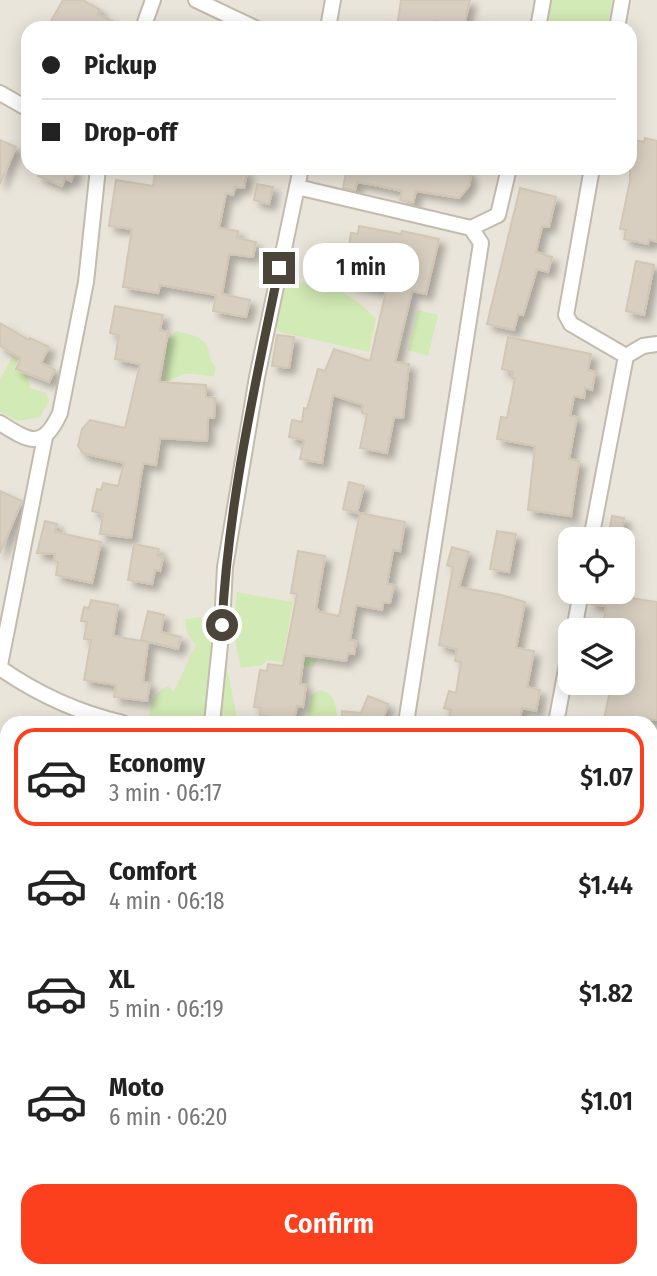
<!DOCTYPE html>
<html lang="en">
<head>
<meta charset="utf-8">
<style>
  body { margin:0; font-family:"Fira Sans Condensed",sans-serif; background:#f2f2f2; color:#222; height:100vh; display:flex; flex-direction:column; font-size:26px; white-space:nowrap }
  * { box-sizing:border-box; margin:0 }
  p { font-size:23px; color:#767676 }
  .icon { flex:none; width:38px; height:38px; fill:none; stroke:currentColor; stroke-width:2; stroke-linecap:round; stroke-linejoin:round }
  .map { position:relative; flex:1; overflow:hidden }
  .drawer { position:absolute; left:0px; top:716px; width:658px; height:562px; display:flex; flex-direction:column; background:#fff; border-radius:21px 21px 0 0; box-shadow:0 4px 18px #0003 }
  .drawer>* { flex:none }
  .guide { position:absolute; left:21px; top:21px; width:616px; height:154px; border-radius:21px; box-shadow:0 4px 18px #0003; display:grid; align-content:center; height:154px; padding:0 21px; background:#fff }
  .fabs { position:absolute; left:558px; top:527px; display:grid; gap:14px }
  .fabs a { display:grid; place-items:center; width:77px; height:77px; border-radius:14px; background:#fff; box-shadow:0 4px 18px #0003; font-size:35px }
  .end { position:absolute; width:32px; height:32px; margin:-16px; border:9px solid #4b4439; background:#fff; box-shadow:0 0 0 4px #fff }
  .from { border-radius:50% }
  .bubble { position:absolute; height:49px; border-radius:21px; background:#fff; box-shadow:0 4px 18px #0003; font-size:23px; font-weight:600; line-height:49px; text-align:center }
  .guide b { display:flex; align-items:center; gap:24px; height:66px; font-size:26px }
  .guide b+b { border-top:2px solid #e0e0e0 }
  .guide i { width:18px; height:18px; background:#222 }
  ul { padding:12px 0 0; list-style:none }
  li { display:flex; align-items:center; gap:21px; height:98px; margin:0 14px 10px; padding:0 7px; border:4px solid transparent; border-radius:21px }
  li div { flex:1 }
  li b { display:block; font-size:26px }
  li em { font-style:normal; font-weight:600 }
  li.on { border-color:#fc3f1d }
  li>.icon { width:63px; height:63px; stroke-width:1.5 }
  .button { display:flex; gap:14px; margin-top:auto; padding:14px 21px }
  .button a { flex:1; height:80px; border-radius:21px; background:#fc3f1d; color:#fff; font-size:28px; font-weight:600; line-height:80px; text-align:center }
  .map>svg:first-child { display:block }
  .residential { fill:#eae5da; fill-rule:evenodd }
  .green { fill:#d2eab5 }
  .building { fill:#d8cfc1; stroke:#d3c7b4; stroke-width:2; filter:url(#shadow) }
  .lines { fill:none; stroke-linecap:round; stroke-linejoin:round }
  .street-casing { stroke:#c2bbae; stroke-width:18 }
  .street { stroke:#fff; stroke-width:14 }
  .route { stroke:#4b4439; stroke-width:9 }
</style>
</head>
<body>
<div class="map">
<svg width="657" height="1276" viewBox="0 0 657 1276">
  <defs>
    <filter id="shadow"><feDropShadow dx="6" dy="6" stdDeviation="3.5" flood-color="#0004"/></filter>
  </defs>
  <rect width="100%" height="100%" fill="#f6f3ec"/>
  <path class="residential" d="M0 0H657V1276H0ZM28 28H630V168H28ZM570 539H623V592H570ZM570 630H623V682H570ZM7 723H651V1270H7Z"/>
  <g class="green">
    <polygon points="550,0 612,0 607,28 546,28"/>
    <path d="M284 280C330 286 343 285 376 319L369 352 280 332 275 326Z"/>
    <polygon points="418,310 438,315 428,356 408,350"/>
    <path d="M176 331C189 334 205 336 209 351 210 359 211 361 216 367L214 376C204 377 196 373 185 374 177 375 175 381 164 381L167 342Z"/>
    <polygon points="13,356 18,360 14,369 28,376 30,388 46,393 49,401 40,417 18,421 0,412 0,379"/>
    <polygon points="236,592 293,602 284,653 317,660 314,667 267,660 262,665 241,668 235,640"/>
    <path d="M200 617 219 647 229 677 238 723H162L148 720C151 703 151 695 168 686L173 692C183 677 186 661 196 646L187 633 185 619Z"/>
    <path d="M320 690C337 693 336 709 338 723H306L311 695Z"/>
  </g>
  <g class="building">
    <polygon points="63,0 83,0 100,10 98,14 125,28 47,28"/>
    <polygon points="401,0 470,0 464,26 436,21 436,28 397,28"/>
    <polygon points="645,138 657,141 657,242 649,239 648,244 624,239 626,230 620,229 630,181 630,162 634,140 644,142"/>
    <polygon points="0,140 16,147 0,184"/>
    <polygon points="41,168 76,168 71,181 65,178 62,186 38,176"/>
    <polygon points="156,168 238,168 238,170 247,172 244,188 235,187 233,195 226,193 219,228 238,231 237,238 256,242 253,257 229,254 222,294 250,300 246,317 213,311 216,295 160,285 158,293 123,287 132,229 109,226 116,180 153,186"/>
    <polygon points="347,168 379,173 380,168 468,168 467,175 471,176 469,186 459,198 416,191 413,203 400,200 402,191 374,185 357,182 355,190 343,188"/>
    <polygon points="257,184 273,187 269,204 254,200"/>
    <polygon points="520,188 556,197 549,227 542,226 536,252 552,257 548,272 537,269 523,315 518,314 514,330 487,324"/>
    <polygon points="359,226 401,234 402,231 439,239 426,294 412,291 395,362 409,364 403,418 394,417 387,453 360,448 367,414 362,413 363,405 333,395 322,463 300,459 304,440 289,437 292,420 302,422 304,408 307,409 318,369 325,371 334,349 370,361 386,291 349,283 350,276 344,275 351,233 358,234"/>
    <polygon points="636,261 654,265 644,315 626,311"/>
    <polygon points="115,306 163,315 160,330 168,332 159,382 206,385 206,397 215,398 214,418 208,418 207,441 160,438 156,465 143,463 131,538 100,534 103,514 92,511 97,489 101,490 103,483 118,486 124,463 83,453 78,446 82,429 90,420 125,428 140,364 115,359 119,335 110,333"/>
    <polygon points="0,323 29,340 30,338 49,347 41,363 55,370 49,382 16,369 21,358 0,346"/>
    <polygon points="277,335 294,337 289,368 272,366"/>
    <polygon points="508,337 591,354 588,370 595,372 592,390 585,388 584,398 574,396 570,416 577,417 569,459 579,461 571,516 528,510 535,446 497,439 501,417 507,418 515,378 512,378 513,372 502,369"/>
    <polygon points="349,482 364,486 357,513 343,509"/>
    <polygon points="0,491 22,501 0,553"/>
    <polygon points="360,513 405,522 400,551 393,550 387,584 394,585 390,603 383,602 382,610 356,605 350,640 356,641 354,654 348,653 346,661 304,655 300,684 306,685 303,707 297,706 294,720 260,715 261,708 254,707 260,670 267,671 268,664 283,666 297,594 291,593 298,551 325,556 316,609 319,610 319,612 339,616"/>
    <polygon points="612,516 624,518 620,539 608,539"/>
    <polygon points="45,521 57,524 55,532 101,542 92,583 56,575 58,562 54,561 55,554 37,553"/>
    <polygon points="497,531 516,534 509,572 490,569"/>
    <polygon points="134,544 159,549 157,556 163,557 160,571 155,570 152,584 128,580"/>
    <polygon points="452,547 469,552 459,587 501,595 525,602 516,648 534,651 527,687 540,690 536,711 522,708 519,723 447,723 451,710 444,708 449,691 456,693 461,662 455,661 457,649 439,645 453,567 447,565"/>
    <polygon points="592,592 657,602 657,720 648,719 647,723 603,723 612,682 623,682 623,630 609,630 610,625 603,624 606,606 590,604"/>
    <polygon points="91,600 118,605 113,636 148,642 143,682 150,683 147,701 114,697 116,685 84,680 91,640 84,639 87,622 81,621 84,607 89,608"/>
    <polygon points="148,611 164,615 161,632 181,637 178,649 141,640"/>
    <polygon points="368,696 388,704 382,723 342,723 342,711 361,713"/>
  </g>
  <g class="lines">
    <defs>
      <g id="street">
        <polyline points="196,0 255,28"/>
        <polyline points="143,28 153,0"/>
        <polyline points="328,28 333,0"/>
        <polyline points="538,28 543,0"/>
        <polyline points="617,28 622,0"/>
        <polyline points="0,93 28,109"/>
        <polyline points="297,187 471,228 481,243 406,723"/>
        <polyline points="471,228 498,215 509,168"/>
        <polyline points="626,356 643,346 657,344"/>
        <path d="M0 423C30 442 43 450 60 413L86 282 98 168"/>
        <polyline points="591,539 626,356 571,324 566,315 592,168"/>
        <polyline points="574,630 581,592"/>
        <polyline points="0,665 45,437"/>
        <path d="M0 668C36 693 79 713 123 723"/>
        <polyline points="212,723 222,625 225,567 257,377 301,168"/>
        <polyline points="556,723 570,648"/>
        <polyline points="651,770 657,771"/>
        <polyline points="0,880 7,881"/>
        <polyline points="651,923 657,917"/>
        <polyline points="0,1034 7,1034"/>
        <polyline points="651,1041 657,1009"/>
        <polyline points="0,1186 7,1187"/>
        <polyline points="275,1270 276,1276"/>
        <polyline points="621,1270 629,1276"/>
        <polyline points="356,1276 360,1270"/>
        <polyline points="578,1276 581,1270"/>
      </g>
    </defs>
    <use href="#street" class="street-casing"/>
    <use href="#street" class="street"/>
  </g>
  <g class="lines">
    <path class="route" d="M222 625C228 505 255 385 279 268"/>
  </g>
</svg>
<div class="fabs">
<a><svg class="icon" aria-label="locate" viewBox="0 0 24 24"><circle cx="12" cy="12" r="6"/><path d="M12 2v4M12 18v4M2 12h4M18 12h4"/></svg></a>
<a><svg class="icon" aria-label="layers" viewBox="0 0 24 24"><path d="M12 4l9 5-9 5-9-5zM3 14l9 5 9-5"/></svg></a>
</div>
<i class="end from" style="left:222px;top:625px"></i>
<i class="end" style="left:279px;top:268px"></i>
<div class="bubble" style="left:303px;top:243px;width:116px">1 min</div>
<div class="guide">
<b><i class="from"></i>Pickup</b>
<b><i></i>Drop-off</b>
</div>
<section class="drawer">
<ul>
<li class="on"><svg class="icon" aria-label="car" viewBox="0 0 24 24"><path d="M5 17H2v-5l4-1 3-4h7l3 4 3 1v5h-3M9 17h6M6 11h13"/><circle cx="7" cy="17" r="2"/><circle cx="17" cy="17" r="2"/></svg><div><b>Economy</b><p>3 min · 06:17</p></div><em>$1.07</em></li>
<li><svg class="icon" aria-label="car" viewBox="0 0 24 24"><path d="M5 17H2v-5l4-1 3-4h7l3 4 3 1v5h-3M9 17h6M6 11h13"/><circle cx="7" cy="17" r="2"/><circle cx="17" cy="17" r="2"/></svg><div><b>Comfort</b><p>4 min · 06:18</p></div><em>$1.44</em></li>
<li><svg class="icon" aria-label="car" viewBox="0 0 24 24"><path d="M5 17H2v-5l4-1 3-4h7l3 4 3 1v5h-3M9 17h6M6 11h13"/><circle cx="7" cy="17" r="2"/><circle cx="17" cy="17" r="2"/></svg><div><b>XL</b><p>5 min · 06:19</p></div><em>$1.82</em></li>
<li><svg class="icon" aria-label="car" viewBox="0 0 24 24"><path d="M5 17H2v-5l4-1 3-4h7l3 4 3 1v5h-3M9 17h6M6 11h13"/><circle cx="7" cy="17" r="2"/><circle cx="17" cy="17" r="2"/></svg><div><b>Moto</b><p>6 min · 06:20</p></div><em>$1.01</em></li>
</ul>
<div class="button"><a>Confirm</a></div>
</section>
</div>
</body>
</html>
